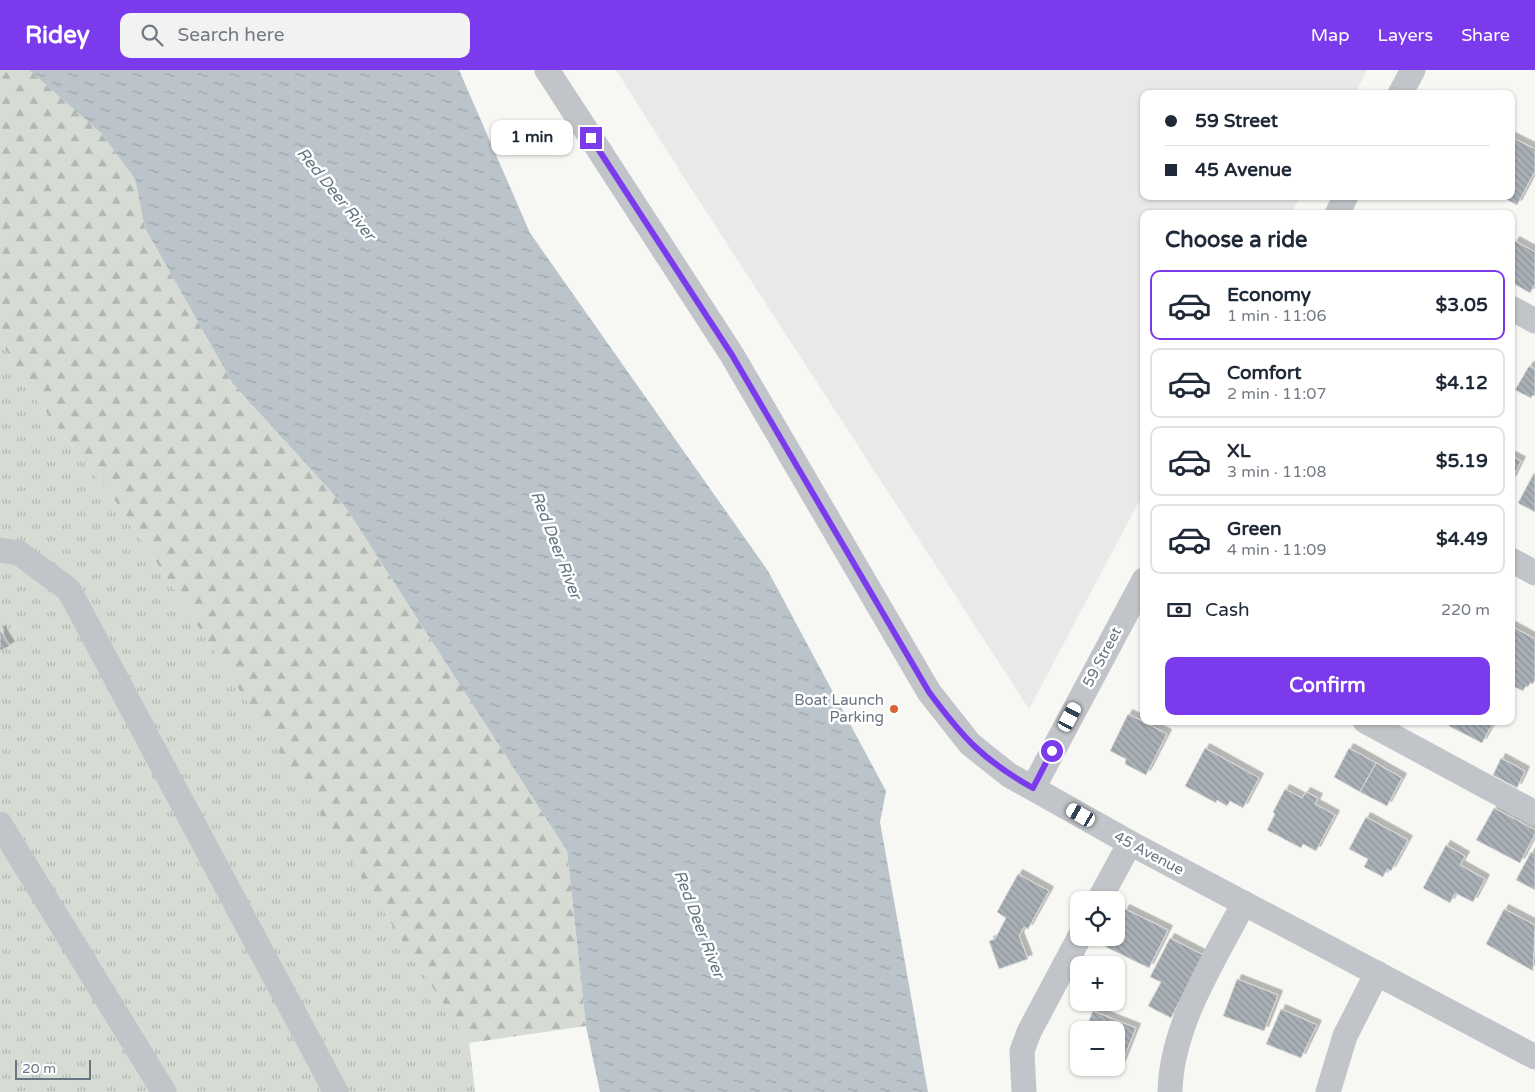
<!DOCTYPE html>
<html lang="en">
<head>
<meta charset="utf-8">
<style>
  body { margin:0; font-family:"Varela Round",sans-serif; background:#f2f2f3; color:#1f2937; height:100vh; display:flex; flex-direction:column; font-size:19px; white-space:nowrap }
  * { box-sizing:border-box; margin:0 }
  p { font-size:16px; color:#747a83 }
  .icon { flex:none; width:28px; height:28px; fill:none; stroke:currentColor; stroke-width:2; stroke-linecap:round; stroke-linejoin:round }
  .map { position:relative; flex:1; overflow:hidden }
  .side { position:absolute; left:1140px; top:140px; width:375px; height:515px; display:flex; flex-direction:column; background:#fff; border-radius:10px; box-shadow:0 1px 4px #0004 }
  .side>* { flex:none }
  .guide { position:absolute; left:1140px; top:20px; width:375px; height:110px; border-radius:10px; box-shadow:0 1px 4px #0004; display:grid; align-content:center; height:110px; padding:0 25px; background:#fff }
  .controls { position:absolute; left:1070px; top:821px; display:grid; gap:10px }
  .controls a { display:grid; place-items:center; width:55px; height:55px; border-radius:10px; background:#fff; box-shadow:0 1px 4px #0004; font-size:25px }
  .scale { position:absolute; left:15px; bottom:12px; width:76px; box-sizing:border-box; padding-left:5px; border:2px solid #687684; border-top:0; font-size:14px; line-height:18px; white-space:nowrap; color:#687684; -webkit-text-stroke:4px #fff; paint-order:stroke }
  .end { position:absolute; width:22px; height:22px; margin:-11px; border:6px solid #7c3aed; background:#fff; box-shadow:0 0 0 2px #fff }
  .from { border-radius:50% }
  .bubble { position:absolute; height:35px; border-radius:10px; background:#fff; box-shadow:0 1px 4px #0004; font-size:16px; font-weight:700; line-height:35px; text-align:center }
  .car { position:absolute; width:15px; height:30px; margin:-15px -8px; border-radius:6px; box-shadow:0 0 4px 1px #0007; background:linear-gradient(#fff 24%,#345 0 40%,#fff 0 76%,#345 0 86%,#fff 0) }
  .guide b { display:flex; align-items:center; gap:18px; height:48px; font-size:19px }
  .guide b+b { border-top:1px solid #e0e1e3 }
  .guide i { width:12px; height:12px; background:#1f2937 }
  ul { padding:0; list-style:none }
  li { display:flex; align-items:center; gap:15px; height:70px; margin:0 10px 8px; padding:0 15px; border:2px solid #e0e1e3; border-radius:10px }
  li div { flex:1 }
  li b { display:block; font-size:19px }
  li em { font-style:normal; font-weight:700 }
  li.active { border-color:#7c3aed }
  li>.icon { width:45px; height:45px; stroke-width:1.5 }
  h2 { padding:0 25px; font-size:22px; line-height:60px }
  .pay { display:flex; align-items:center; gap:12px; height:55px; padding:0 25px; font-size:19px }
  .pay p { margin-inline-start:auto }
  .cta { display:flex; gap:10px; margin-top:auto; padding:10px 25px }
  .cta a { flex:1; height:58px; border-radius:10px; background:#7c3aed; color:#fff; font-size:20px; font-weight:700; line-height:58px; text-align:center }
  header { display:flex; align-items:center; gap:30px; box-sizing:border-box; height:70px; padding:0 25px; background:#7c3aed; color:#fff }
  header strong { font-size:24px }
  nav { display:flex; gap:28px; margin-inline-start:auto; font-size:18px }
  .search { width:350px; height:45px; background:#f2f2f3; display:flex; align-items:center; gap:12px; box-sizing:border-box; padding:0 18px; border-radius:10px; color:#747a83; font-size:19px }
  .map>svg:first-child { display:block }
  .built { fill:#e8e9e8 }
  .grass { fill:url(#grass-tufts) }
  .forest { fill:url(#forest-firs) }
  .water { fill:url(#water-ripples) }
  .building { fill:url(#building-back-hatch); stroke:#d9d9d7; filter:url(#shadow) }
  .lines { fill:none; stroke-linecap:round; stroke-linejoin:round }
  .minor { stroke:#c1c4c8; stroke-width:25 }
  .route { stroke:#7c3aed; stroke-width:6 }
  .poi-dot { fill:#db6131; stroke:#fff; stroke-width:2 }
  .labels { text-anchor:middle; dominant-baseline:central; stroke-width:5; stroke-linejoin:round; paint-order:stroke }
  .street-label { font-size:15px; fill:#687684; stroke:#fff }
  .poi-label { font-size:15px; fill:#687684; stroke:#fff; text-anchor:end }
  .water-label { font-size:16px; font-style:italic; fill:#637780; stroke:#fff }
</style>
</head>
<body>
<header>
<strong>Ridey</strong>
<div class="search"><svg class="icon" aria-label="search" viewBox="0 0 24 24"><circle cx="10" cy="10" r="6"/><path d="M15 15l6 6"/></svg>Search here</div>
<nav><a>Map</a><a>Layers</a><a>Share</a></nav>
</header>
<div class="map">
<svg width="1535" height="1022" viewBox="0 0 1535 1022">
  <defs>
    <pattern id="grass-tufts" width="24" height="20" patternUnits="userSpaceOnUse" patternTransform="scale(1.25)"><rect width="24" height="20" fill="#d6dcd4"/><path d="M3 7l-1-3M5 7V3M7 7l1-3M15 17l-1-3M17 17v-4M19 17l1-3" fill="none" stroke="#b1b7b2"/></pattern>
    <pattern id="forest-firs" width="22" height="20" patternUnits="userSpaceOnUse" patternTransform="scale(1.25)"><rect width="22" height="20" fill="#d6dcd4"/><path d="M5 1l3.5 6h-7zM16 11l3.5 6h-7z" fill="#b1b7b2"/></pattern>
    <pattern id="water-ripples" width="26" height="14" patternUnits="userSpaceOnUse" patternTransform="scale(1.25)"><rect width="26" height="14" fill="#bbc4ca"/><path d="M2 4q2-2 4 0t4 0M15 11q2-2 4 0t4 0" fill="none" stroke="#9ca4aa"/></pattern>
    <pattern id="building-back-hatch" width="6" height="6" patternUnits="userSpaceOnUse" patternTransform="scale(1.25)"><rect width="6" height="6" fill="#a8afb5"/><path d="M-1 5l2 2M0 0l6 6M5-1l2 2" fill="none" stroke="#8d9399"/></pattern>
    <filter id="shadow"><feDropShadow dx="4.5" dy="-4.5" stdDeviation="0" flood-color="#0004"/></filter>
  </defs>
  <rect width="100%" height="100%" fill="#f7f7f4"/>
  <polygon class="built" points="616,0 1367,0 1355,24 1144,24 1144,126 1300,126 1291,144 1144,144 1144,422 1029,639 685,109"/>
  <polygon class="grass" points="0,269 33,325 125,444 469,972 475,1022 0,1022"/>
  <polygon class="forest" points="0,0 29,0 101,63 135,109 145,158 233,314 346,438 567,781 586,956 469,973 125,444 33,325 0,269"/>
  <polygon class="water" points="29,0 459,0 530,163 768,501 886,721 880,752 928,1022 600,1022 586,956 567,781 346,438 233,314 145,158 135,109 101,63"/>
  <g class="building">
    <polygon points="1511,67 1535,79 1535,101 1517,135 1500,126 1511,126"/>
    <polygon points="1515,171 1535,182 1535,214 1530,223 1511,212 1511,178"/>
    <polygon points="1529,296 1535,299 1535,326 1533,325 1531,328 1515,320"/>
    <polygon points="1511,386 1521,391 1511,411"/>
    <polygon points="1534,403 1535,404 1535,442 1518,433"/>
    <polygon points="1511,556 1535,569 1535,609 1533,614 1530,613 1528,617 1526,616 1523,621 1511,615"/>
    <polygon points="0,560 10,576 0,581"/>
    <polygon points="1128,644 1167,664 1146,705 1125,694 1126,689 1110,681"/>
    <polygon points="1451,651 1494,651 1482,673 1449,656"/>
    <polygon points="1205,678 1259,708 1243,738 1230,731 1227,736 1217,730 1216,733 1185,716"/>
    <polygon points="1349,678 1376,693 1360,722 1334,707"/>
    <polygon points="1501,688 1525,701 1517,718 1493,705"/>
    <polygon points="1376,693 1402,708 1387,736 1360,722"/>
    <polygon points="1285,719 1302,728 1306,722 1318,728 1315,734 1335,745 1316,781 1303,774 1301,778 1267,760 1275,744 1273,742"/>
    <polygon points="1494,738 1535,760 1535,764 1520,793 1476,770"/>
    <polygon points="1366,747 1408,770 1391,801 1387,799 1383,807 1364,797 1368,789 1349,779"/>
    <polygon points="1446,775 1465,786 1460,795 1485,809 1473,832 1455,823 1450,833 1423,818"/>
    <polygon points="1531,782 1535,784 1535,820 1516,810"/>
    <polygon points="1018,804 1049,821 1028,859 1024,857 1019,866 1028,889 999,899 989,871 995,869 1006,848 997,842"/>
    <polygon points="1125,839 1168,860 1149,898 1106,877 1111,868 1116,868 1116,857"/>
    <polygon points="1504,839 1535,855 1533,901 1486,874"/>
    <polygon points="1170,868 1203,885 1171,948 1148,936 1161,912 1150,907"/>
    <polygon points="1237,909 1278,925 1264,961 1223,946"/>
    <polygon points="1281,939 1317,955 1301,988 1266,974"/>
    <polygon points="1093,941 1136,958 1121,995 1116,993 1116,960 1085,960"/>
  </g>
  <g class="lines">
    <g class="minor">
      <polyline points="547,0 732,285 929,622 970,674 1009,705 1130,773 1535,987"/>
      <polyline points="1400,24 1413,0"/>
      <polyline points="1337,144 1346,126"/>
      <polyline points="1511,238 1535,251"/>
      <polyline points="0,480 19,483 69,520 336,1022"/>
      <polyline points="1511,490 1535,503"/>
      <polyline points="1365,651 1535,743"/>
      <polyline points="1033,718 1144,510"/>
      <polyline points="0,754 164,1022"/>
      <polyline points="1099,830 1130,773"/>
      <polyline points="1024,1022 1022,981 1029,962 1079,868"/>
      <path d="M1170 1022C1171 956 1214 890 1244 833"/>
      <polyline points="1328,1022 1345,966 1377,903"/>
    </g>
  </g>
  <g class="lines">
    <path class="route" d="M591 68 732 285 929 622C963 668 983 690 1033 718L1052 681"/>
  </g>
  <circle class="poi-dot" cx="894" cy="639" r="5"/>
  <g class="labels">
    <g class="street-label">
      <text transform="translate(1102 587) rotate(-62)">59 Street</text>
      <text transform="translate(1149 783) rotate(28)">45 Avenue</text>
    </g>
    <g class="poi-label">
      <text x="884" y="630">Boat Launch<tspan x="884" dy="17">Parking</tspan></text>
    </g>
    <g class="water-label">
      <text transform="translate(336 124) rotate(51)">Red Deer River</text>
      <text transform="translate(556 475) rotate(69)">Red Deer River</text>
      <text transform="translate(699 854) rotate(69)">Red Deer River</text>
    </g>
  </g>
</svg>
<div class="controls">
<a><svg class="icon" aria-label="locate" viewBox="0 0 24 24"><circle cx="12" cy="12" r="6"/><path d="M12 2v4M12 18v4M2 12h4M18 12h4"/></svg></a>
<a>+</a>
<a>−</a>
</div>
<div class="scale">20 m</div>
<i class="end from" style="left:1052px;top:681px"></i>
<i class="end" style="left:591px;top:68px"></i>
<div class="bubble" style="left:491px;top:50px;width:82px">1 min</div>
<i class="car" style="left:1070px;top:647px;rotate:28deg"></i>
<i class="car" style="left:1081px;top:745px;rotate:300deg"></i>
<div class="guide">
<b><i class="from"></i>59 Street</b>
<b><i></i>45 Avenue</b>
</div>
<section class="side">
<h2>Choose a ride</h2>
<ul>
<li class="active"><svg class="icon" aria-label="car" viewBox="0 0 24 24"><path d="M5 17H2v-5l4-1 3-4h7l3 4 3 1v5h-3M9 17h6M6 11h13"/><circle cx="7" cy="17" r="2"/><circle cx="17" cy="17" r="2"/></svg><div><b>Economy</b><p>1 min · 11:06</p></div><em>$3.05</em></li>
<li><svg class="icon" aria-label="car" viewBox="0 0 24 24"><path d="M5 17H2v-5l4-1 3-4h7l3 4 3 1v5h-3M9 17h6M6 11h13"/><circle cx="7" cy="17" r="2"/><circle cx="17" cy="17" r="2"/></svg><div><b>Comfort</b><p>2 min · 11:07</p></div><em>$4.12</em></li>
<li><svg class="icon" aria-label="car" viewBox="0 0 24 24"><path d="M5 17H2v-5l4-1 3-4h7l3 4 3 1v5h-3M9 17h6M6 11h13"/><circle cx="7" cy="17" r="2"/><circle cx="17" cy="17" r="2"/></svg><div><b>XL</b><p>3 min · 11:08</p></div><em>$5.19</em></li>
<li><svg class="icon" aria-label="car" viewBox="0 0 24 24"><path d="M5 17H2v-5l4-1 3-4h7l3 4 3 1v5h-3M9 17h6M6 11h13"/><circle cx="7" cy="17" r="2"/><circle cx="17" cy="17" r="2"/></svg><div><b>Green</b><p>4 min · 11:09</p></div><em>$4.49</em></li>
</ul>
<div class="pay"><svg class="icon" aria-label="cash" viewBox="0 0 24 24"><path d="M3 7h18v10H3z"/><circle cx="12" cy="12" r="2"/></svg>Cash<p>220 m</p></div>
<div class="cta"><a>Confirm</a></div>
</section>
</div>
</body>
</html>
